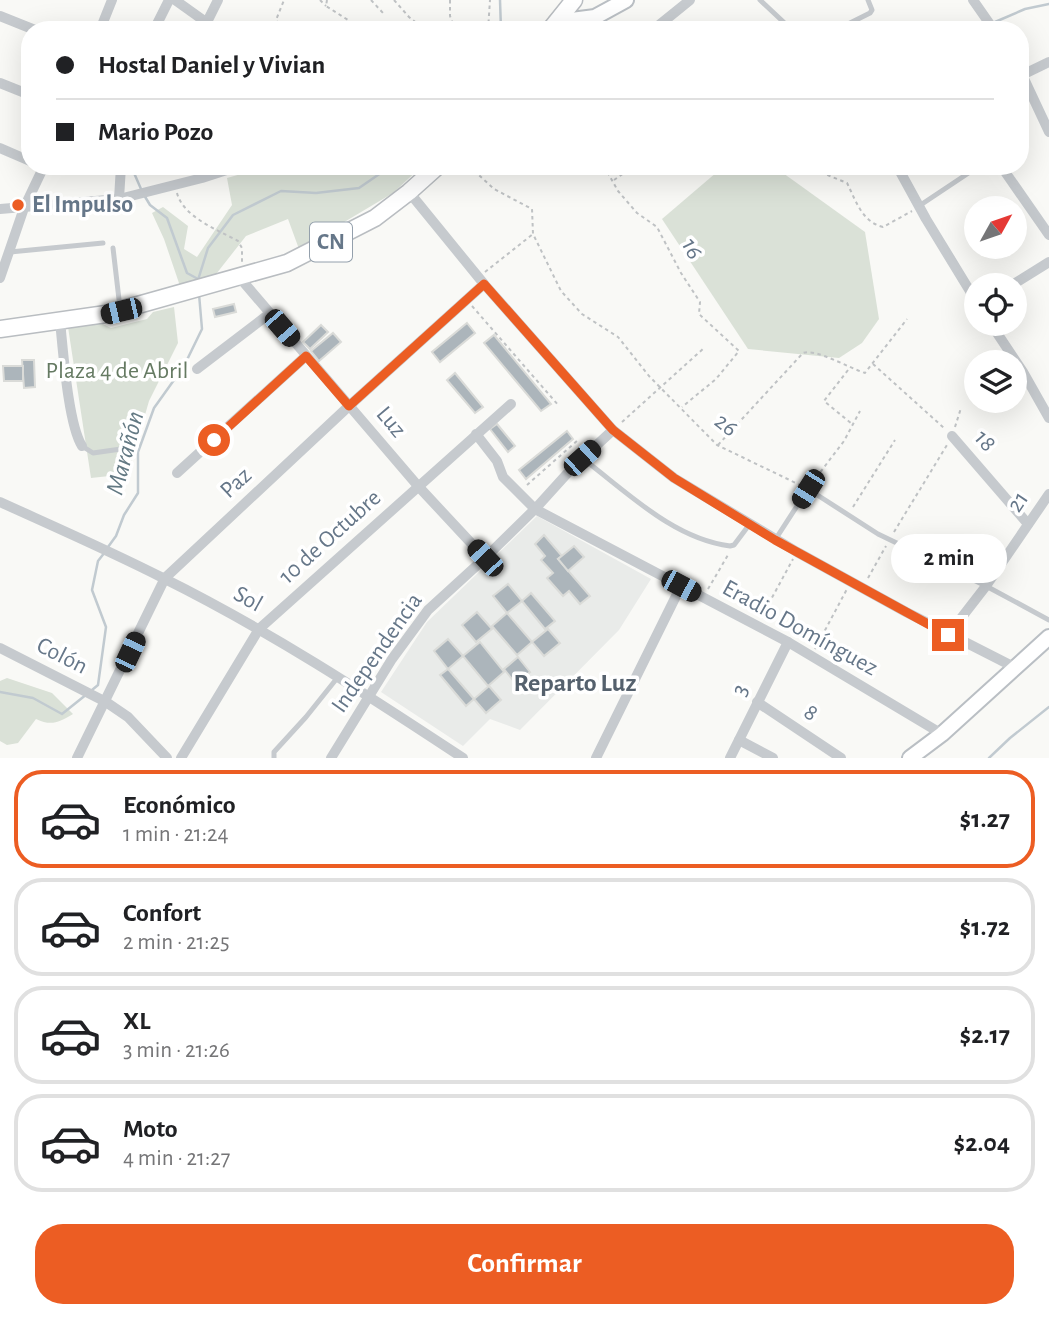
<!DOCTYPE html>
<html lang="es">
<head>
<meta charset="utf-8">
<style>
  body { margin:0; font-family:"Alegreya Sans",sans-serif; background:#f6f6f6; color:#202124; height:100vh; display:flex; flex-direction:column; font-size:26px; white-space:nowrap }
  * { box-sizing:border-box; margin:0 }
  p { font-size:23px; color:#757577 }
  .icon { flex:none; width:38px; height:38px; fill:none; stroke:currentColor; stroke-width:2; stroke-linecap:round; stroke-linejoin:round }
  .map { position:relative; height:758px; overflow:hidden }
  .details { display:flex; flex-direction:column; background:#fff; flex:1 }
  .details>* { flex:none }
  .hud { position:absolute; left:21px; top:21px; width:1008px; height:154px; border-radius:28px; box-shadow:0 7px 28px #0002; display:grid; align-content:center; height:154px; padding:0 35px; background:#fff }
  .needle { width:46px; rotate:50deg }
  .controls { position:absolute; left:964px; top:196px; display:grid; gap:14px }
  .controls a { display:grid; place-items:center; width:63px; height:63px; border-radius:50%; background:#fff; box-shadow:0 7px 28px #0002; font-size:35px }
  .end { position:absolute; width:32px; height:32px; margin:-16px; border:9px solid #ec5d23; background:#fff; box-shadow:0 0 0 4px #fff }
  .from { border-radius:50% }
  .bubble { position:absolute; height:49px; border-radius:24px; background:#fff; box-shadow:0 7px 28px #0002; font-size:23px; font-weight:700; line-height:49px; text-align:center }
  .car { position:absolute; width:21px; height:42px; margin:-21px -10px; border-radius:9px; box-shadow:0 0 5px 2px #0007; background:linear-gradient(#222 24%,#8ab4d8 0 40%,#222 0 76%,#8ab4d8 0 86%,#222 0) }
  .hud b { display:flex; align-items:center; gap:24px; height:66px; font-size:26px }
  .hud b+b { border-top:2px solid #e0e0e0 }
  .hud i { width:18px; height:18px; background:#202124 }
  ul { padding:12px 0 0; list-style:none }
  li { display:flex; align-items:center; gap:21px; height:98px; margin:0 14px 10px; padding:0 21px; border:4px solid #e0e0e0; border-radius:28px }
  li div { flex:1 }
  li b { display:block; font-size:26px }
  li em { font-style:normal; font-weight:700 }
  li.current { border-color:#ec5d23 }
  li>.icon { width:63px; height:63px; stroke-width:1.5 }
  .button { display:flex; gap:14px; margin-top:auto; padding:14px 35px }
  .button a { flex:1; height:80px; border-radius:28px; background:#ec5d23; color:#fff; font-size:28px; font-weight:700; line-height:80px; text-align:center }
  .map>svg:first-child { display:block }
  .built { fill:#e9ebe9 }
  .green { fill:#dae1d7 }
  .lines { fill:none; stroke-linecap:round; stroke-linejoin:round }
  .stream { stroke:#c1cad0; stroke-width:2.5 }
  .building { fill:#acb5bb; stroke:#dadbd8; stroke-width:2 }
  .secondary-casing { stroke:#babfc4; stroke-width:18 }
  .primary-casing { stroke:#b9bdc1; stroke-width:19 }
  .path { stroke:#bfc2c4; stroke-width:2; stroke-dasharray:3.5 3.5; stroke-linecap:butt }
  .lane { stroke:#c6cace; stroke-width:5 }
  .street { stroke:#c6cace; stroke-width:10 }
  .secondary { stroke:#fff; stroke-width:14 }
  .primary { stroke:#fff; stroke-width:16 }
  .route { stroke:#ec5d23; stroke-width:9 }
  .poi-dot { fill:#ec5d23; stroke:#fff; stroke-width:2.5 }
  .labels { text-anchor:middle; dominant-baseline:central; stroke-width:7; stroke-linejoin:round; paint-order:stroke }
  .shield { fill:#fff; stroke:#94a0ac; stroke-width:2 }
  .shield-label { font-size:23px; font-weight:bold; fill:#667789 }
  .poi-label { font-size:24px; font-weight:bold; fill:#667789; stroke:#fff; text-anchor:start }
  .street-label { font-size:24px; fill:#667789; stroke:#fff }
  .park-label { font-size:24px; fill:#657a62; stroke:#fff }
  .water-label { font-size:26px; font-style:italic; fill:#637983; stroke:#fff }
  .neighbourhood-label { font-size:26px; font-weight:bold; fill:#55616d; stroke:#fff }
</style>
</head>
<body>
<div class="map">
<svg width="1049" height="758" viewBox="0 0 1049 758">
  <rect width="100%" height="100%" fill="#f9f9f6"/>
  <polygon class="built" points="537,516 651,579 619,630 520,730 490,719 463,746 381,692 427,622"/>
  <g class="green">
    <polygon points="269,166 422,166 393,193 299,249 288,219 246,236 213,278 180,286 164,239 152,213 163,207 188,226 184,249 197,257 232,205 227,178"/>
    <polygon points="724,166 776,168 865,232 879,319 862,343 839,358 748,349 662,219"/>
    <polygon points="174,307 178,343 149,401 128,474 91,478 68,327 99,322 111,328 147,319 153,312"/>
    <path d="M7 678 52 693 73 714C58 723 51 726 36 719L18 743 7 745 0 741V681Z"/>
  </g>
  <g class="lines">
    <g class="stream">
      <polyline points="500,0 501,30"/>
      <polyline points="995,22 1025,9 1049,4"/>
      <polyline points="979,30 983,28"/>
      <polyline points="131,166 141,189"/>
      <polyline points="144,195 150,205 167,218 187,273 198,279"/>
      <polyline points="198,280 208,248 233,215 281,191 316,193 359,188 391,166"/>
      <polyline points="108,547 116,536 124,515 138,493 138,452 154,408 184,366 202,329 199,294"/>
      <polyline points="92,690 98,685 106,627 92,590 98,561 105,552"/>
      <polyline points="0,692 33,698 62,714 87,694"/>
      <polyline points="989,758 1010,738 1049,707"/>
    </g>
  </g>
  <g class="building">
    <polygon points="234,304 236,312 215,317 213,309"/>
    <polygon points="467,323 475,333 440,362 432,352"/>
    <polygon points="321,325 328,332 310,349 303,342"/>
    <polygon points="333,333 341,342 319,361 311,351"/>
    <polygon points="494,335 551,404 541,411 484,343"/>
    <polygon points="22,360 34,360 35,387 24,388"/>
    <polygon points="3,366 23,366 23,381 4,381"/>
    <polygon points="455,373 483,407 475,413 447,380"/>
    <polygon points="497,424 515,446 508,452 490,429"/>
    <polygon points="567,431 573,439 526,479 519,470"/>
    <polygon points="544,535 562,556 558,559 590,596 580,604 569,591 563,596 547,578 553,573 541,560 545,556 535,544"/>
    <polygon points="574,546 584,557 568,571 558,559"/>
    <polygon points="508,584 522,601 507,613 493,596"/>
    <polygon points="531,593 555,621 545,629 522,601"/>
    <polygon points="477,612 492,629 476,642 462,625"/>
    <polygon points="507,613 532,642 517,655 492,626"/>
    <polygon points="548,629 560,643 544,656 532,642"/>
    <polygon points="448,639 463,656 448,669 434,651"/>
    <polygon points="480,642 504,672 488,686 463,656"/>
    <polygon points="518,657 530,672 516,684 504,669"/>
    <polygon points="448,669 474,699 466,706 440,675"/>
    <polygon points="489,686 501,700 486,713 474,699"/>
  </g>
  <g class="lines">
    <defs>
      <g id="secondary">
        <polyline points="556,22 595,17 626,0"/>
        <polyline points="910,758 942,734 1049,637"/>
      </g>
      <g id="primary">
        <polyline points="550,30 574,0"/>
        <polyline points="0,329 106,314 287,263 375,218 409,192 438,166"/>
      </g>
    </defs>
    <use href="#secondary" class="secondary-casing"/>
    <use href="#primary" class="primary-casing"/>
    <g class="path">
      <polyline points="320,0 326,6"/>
      <polyline points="327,0 326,6 348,20 357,30"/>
      <polyline points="371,0 383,13"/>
      <polyline points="394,0 409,17 425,30"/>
      <polyline points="450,0 450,16 455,30"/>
      <polyline points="282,30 276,20 284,0"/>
      <polyline points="488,30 490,0"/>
      <polyline points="469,166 494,189 532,209 533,234 561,291 582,314 618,337 649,376 717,445 800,485"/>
      <polyline points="604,166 618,191 637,213 657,227 681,273 700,302 699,314 739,351 716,379 682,407"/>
      <path d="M794 166 798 169 820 172 847 183C856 201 862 222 883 227L912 211"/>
      <polyline points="614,180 634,166"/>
      <path d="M177 193C183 217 218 230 238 241L242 248V262"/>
      <polyline points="485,272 533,234"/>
      <polyline points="472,306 559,406"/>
      <polyline points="873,364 944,428"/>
      <polyline points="848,370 824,401 852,424"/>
      <polyline points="622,422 704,348"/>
      <polyline points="955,427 961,408"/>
      <path d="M718 445 803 353C815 348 849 368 865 373L907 319"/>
      <polyline points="812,483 844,441 860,411"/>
      <polyline points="527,485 578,440"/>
      <polyline points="853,507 895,440"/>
      <polyline points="894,532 947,445"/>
      <polyline points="868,578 886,546"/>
      <polyline points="708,589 728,555"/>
      <polyline points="762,616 793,559"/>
      <polyline points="815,649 847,589"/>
    </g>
    <g class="lane">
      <polyline points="760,0 792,30"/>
      <polyline points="846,25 870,13 872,10 868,0"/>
      <polyline points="919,206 979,166"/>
      <polyline points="113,248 120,308"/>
      <polyline points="10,252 103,243"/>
      <polyline points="82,446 93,453 128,448"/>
      <path d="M582 458C626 491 673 539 730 546L734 545 749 525"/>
      <polyline points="775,540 808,489 878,534 986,586 1049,620"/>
      <polyline points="274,758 274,752 306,717 338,677"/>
    </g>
    <g class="street">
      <polyline points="175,0 217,30"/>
      <polyline points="973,0 994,30"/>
      <polyline points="0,16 35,30"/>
      <polyline points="100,30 112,0"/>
      <polyline points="154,30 169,0"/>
      <polyline points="203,30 218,0"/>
      <polyline points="653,30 690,0"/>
      <polyline points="1020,70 1049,132"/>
      <polyline points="1020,76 1049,62"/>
      <polyline points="0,83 30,95"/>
      <polyline points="0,148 30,161"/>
      <polyline points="897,166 926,219 976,301"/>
      <polyline points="1001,166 1049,235"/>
      <polyline points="409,192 484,284 613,430 674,478 797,552 906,612 1014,667"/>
      <polyline points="119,199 121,166"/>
      <polyline points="0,209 119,199 202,178 239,166"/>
      <polyline points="0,278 24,208 44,166"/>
      <polyline points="240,278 418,486 485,558"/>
      <polyline points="1012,285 1049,262"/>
      <path d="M60 321C63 349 68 424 82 446"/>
      <polyline points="991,324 1023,372 1049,418"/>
      <polyline points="197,369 269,314"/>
      <polyline points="476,434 497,461 503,477 535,509 788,642 942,734"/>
      <polyline points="952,436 1028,524"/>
      <polyline points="177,473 306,356"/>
      <path d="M0 502C55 527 110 551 163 578 268 630 366 694 463 758"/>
      <polyline points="948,635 986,586 1049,494"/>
      <polyline points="0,648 106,702 128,717 167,758"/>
      <polyline points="757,702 841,758"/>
      <polyline points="739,740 773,758"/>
      <polyline points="77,758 165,578 349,406 484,284"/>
      <polyline points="181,758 259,629 511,404"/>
      <polyline points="331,758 392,659 428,610 485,558 535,509 574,466 613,430"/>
      <polyline points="596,758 681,586"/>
      <polyline points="730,758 788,642"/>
    </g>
    <use href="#secondary" class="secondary"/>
    <use href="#primary" class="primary"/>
  </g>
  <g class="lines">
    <polyline class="route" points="214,440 306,356 349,406 484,284 613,430 674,478 775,540 948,635"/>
  </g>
  <circle class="poi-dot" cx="18" cy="205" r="7"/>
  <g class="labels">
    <rect class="shield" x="310" y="222.5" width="42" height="39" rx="5"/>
    <g class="shield-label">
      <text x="331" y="242">CN</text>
    </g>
    <g class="poi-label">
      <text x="32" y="205">El Impulso</text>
    </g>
    <g class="street-label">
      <text transform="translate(692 249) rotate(63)">16</text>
      <text transform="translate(391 422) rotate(50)">Luz</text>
      <text transform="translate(726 425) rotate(38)">26</text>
      <text transform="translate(985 441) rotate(49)">18</text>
      <text transform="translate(236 483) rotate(-43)">Paz</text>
      <text transform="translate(1018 502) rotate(-56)">21</text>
      <text transform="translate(330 537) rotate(-42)">10 de Octubre</text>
      <text transform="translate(248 599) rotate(29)">Sol</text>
      <text transform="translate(800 628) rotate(29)">Eradio Domínguez</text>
      <text transform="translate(377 653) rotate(-55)">Independencia</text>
      <text transform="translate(62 656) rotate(27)">Colón</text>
      <text transform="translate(740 690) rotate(-64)">3</text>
      <text transform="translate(811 713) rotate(34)">8</text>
    </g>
    <g class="park-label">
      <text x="117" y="371">Plaza 4 de Abril</text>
    </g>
    <g class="water-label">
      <text transform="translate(125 453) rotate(-75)">Marañón</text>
    </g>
    <g class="neighbourhood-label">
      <text x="575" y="683">Reparto Luz</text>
    </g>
  </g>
</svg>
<div class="controls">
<a><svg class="needle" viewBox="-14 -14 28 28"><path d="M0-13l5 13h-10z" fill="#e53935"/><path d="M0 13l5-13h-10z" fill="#757577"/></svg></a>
<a><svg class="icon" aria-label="locate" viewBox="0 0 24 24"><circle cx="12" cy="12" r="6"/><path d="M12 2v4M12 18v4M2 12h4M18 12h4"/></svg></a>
<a><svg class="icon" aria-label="layers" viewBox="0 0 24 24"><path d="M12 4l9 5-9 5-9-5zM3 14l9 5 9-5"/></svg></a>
</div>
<i class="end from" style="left:214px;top:440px"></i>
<i class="end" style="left:948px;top:635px"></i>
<div class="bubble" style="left:891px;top:534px;width:116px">2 min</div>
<i class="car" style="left:121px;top:311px;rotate:257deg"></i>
<i class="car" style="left:282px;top:328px;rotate:139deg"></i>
<i class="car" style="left:582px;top:458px;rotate:48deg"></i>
<i class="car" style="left:808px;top:489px;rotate:212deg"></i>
<i class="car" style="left:485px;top:558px;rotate:317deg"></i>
<i class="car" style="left:681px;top:586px;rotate:118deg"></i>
<i class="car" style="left:130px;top:652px;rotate:25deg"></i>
<div class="hud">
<b><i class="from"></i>Hostal Daniel y Vivian</b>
<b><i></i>Mario Pozo</b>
</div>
</div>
<section class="details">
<ul>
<li class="current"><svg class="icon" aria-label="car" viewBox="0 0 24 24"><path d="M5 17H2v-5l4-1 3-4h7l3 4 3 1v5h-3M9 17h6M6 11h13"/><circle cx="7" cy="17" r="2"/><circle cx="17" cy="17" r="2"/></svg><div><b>Económico</b><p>1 min · 21:24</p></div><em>$1.27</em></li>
<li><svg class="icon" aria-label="car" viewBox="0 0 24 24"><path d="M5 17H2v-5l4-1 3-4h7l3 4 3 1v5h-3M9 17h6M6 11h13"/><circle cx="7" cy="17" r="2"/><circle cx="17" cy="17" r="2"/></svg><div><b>Confort</b><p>2 min · 21:25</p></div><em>$1.72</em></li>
<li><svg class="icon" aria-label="car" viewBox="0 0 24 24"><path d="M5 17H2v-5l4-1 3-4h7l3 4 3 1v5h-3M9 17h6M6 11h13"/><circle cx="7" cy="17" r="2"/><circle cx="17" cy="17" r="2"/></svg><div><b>XL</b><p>3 min · 21:26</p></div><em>$2.17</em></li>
<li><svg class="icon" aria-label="car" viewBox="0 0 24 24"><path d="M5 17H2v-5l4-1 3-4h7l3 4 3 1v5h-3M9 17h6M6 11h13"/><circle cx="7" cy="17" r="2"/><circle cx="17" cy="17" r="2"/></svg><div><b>Moto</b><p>4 min · 21:27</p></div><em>$2.04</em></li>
</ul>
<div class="button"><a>Confirmar</a></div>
</section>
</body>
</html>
